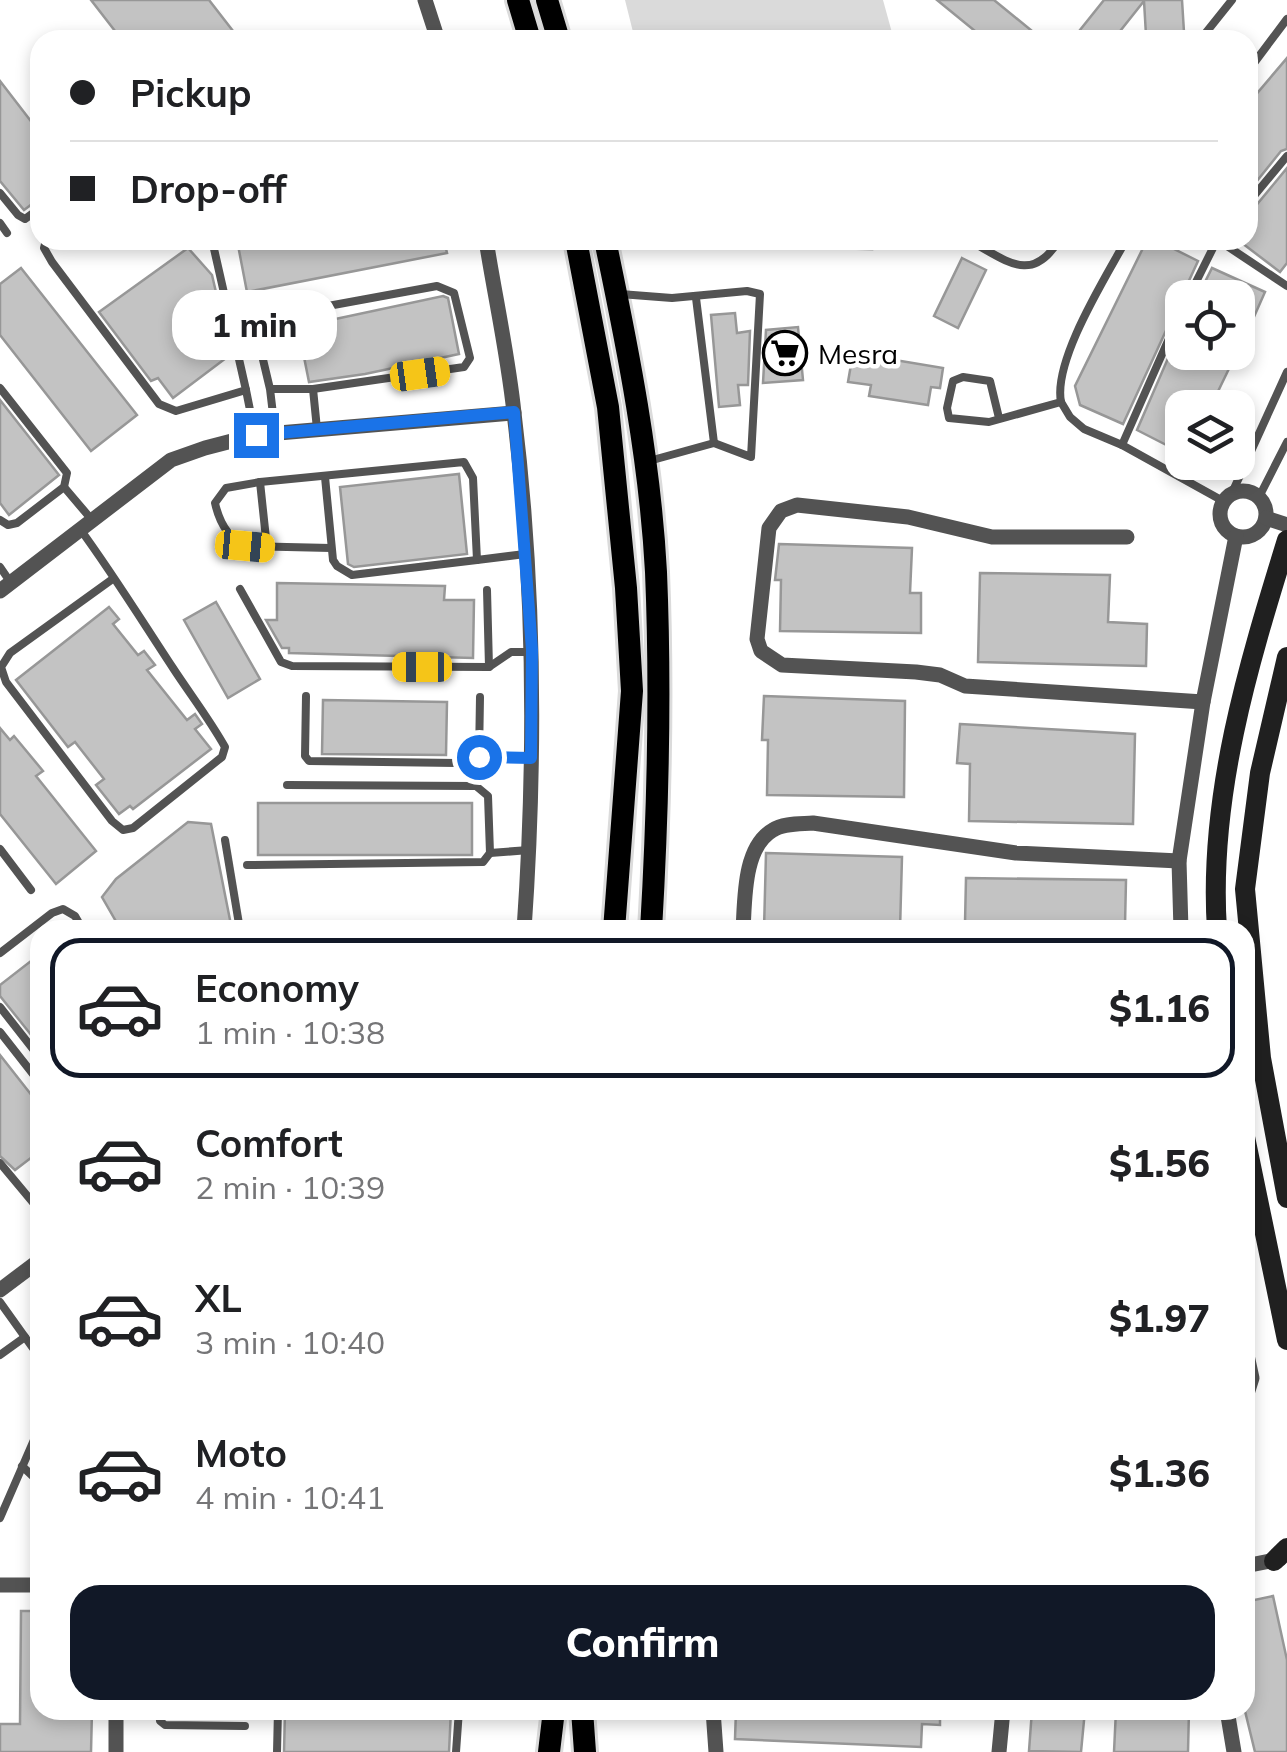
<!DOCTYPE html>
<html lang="en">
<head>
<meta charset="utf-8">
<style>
  body { margin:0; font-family:Mulish,sans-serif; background:#f6f6f6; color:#202124; height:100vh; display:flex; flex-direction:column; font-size:38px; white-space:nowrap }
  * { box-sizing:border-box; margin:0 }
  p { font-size:32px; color:#757577 }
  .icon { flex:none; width:55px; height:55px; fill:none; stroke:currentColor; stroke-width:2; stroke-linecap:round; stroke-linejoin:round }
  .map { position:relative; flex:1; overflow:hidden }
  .panel { position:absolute; left:30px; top:920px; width:1225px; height:800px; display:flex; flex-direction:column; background:#fff; border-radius:30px; box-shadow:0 5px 15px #0003 }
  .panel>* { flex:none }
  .guide { position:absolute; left:30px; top:30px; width:1228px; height:220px; border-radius:30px; box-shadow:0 5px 15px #0003; display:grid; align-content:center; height:220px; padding:0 40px; background:#fff }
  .buttons { position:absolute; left:1165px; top:280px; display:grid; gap:20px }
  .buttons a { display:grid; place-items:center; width:90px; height:90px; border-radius:20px; background:#fff; box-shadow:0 5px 15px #0003; font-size:50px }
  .end { position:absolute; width:45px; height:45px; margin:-22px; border:12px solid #1a73e8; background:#fff; box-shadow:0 0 0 5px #fff }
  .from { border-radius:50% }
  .bubble { position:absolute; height:70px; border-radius:30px; background:#fff; box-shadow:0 5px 15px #0003; font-size:32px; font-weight:800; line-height:70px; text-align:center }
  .car { position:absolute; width:30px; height:60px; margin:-30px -15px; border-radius:12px; box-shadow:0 0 8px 2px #0007; background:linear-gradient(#f5c518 24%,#345 0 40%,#f5c518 0 76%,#345 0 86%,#f5c518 0) }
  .guide b { display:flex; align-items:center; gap:35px; height:95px; font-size:38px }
  .guide b+b { border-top:2px solid #e0e0e0 }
  .guide i { width:25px; height:25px; background:#202124 }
  ul { padding:18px 0 0; list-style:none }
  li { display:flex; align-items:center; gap:30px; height:140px; margin:0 20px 15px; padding:0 20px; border:5px solid transparent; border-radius:30px }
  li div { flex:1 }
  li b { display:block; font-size:38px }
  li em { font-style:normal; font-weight:800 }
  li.on { border-color:#111827 }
  li>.icon { width:90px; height:90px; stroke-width:1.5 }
  .cta { display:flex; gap:20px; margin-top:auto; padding:20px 40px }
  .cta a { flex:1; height:115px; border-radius:30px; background:#111827; color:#fff; font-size:40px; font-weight:800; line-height:115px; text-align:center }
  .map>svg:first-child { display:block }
  .green { fill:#dadada }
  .building { fill:#c3c3c3; stroke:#979797; stroke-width:2.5 }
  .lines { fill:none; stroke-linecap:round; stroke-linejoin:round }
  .primary-casing { stroke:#dbdbdb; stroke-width:28 }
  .lane { stroke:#535353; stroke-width:8 }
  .street { stroke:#535353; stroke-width:15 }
  .secondary { stroke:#202020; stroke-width:20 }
  .primary { stroke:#000; stroke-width:22 }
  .route { stroke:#1a73e8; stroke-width:12 }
  .labels { text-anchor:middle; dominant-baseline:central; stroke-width:9; stroke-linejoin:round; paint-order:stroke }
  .poi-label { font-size:28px; fill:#000; stroke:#fff; text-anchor:start }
</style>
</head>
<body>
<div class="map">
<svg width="1287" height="1752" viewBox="0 0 1287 1752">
  <rect width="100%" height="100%" fill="#fff"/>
  <g class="green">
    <polygon points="625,0 883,0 894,40 635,40"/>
    <polygon points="683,240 880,240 873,251"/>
  </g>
  <g class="building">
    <polygon points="91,0 209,0 240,40 122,40"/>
    <polygon points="937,0 994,0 1043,40 986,40"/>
    <polygon points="1104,0 1182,0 1184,32 1146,35 1144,1 1113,40 1072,40"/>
    <polygon points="1287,58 1287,149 1281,151 1248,192 1248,104"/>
    <polygon points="0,81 40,133 40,198 24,210 0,181"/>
    <polygon points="1287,168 1287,263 1280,272 1238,240 1248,240 1248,210 1254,208"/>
    <polygon points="237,240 444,240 447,253 247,292"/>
    <polygon points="1147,240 1156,240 1198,261 1123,424 1080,405 1075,386"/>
    <polygon points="188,248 212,275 225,331 212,339 226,358 173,398 158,378 151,381 99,312"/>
    <polygon points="962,258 986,270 958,328 934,316"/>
    <polygon points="21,268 137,415 91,451 0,335 0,284"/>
    <polygon points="1212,268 1265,292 1238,353 1238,298 1197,298"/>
    <polygon points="443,296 448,298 459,354 365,374 309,382 298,327"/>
    <polygon points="735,313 737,333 750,331 748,385 738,385 740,405 719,407 711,315"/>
    <polygon points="1182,326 1182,352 1237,352 1210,408 1182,408 1182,453 1137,430"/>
    <polygon points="798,327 803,380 763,383 766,330"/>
    <polygon points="853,353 943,368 940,388 931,387 928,405 869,396 871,385 848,382"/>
    <polygon points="0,400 59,475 9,515 0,503"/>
    <polygon points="459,474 467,554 354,567 348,564 340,487"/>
    <polygon points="779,544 912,548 910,593 921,593 921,633 780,631 781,580 775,580"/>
    <polygon points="980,573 1110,575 1108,622 1147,624 1146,666 978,662"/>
    <polygon points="277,583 445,586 444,600 474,600 473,658 289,653 289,648 282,648 266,620 277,620"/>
    <polygon points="216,602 260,679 228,698 184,620"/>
    <polygon points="109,607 119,619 113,624 138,655 144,651 155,665 147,670 187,720 195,714 202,724 195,729 211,749 133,809 130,806 119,814 96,785 104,779 75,742 68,747 16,680"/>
    <polygon points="764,696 905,701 904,797 767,795 768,740 762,740"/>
    <polygon points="323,700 447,702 446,755 322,754"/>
    <polygon points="960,724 1135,734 1133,824 969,821 970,764 957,763"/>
    <polygon points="0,728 10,740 14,736 43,771 36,776 96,851 56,884 0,814"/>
    <rect x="258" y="803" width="214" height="52"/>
    <polygon points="188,822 211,824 232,930 121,930 102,897 116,879"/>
    <polygon points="766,853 902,857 900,930 764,930"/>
    <polygon points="966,878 1126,880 1125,925 965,923"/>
    <polygon points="40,954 40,1046 0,996 0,985"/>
    <polygon points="0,1055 40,1106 40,1151 15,1170 0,1156"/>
    <polygon points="1273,1596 1287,1660 1287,1752 1255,1752 1245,1711 1245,1602"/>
    <polygon points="21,1611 40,1611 40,1710 92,1710 91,1752 0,1752 0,1724 20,1724"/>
    <polygon points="285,1710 451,1710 449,1752 284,1752"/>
    <polygon points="736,1710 940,1710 940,1725 922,1724 921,1747 735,1739"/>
    <polygon points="1032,1710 1085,1710 1081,1752 1029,1751"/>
    <polygon points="1116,1710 1189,1710 1188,1752 1114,1752"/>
  </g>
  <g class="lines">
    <defs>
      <g id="primary">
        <polyline points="518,0 530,40"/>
        <polyline points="547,0 559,40"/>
        <polyline points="576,240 608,407 626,588 632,691 614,930"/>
        <path d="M605 240C628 349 650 460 656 572 661 691 658 811 651 930"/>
        <polyline points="582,1710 585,1752"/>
        <polyline points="549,1752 554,1710"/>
      </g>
    </defs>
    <use href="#primary" class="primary-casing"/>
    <g class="lane">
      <polyline points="1200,40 1232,0"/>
      <polyline points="1248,71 1287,19"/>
      <polyline points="0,193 18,215 25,219 40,208"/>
      <polyline points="1248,203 1287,156"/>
      <polyline points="0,223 7,233"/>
      <polyline points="46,240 44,248 52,262 159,404 176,411 246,390 212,240"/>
      <path d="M968 240C1005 259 1031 286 1059 240"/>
      <polyline points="1218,240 1287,286"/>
      <polyline points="620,294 672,298 747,291 760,294 751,457 714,443 649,461"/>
      <polyline points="696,298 714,443"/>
      <polyline points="1188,298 1217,240"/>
      <polyline points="0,388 67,473 64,487 17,523 8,525 0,520"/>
      <polyline points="270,389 313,389 464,367 470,358 454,293 437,286 279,315 255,326 270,389 275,431"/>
      <polyline points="313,389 317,429"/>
      <polyline points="246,390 255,435"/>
      <polyline points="1061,402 1070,417 1084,429 1122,445 1223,501"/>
      <path d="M1061 402C1053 360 1106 277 1126 240"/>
      <polyline points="999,418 990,381 963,377 953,381 947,408 949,418 989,422 1061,402"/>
      <polyline points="1122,445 1182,309"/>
      <polyline points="325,477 333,560 337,566 352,575 477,560"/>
      <polyline points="260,482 267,548"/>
      <polyline points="64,487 92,520"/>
      <polyline points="1232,493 1287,372"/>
      <polyline points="1259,497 1287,442"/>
      <path d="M80 529C113 574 142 621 173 668 190 694 210 720 225 747L222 757 133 828 123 830 112 821 6 682 1 667 10 653 114 578"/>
      <path d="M331 548 245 546C228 538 219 521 215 503L226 488 260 482 464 462 473 478 477 560 525 554"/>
      <polyline points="0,567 11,583"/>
      <polyline points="240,589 281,662 292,666 489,667 511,652 532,652"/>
      <polyline points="487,590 489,667"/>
      <polyline points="306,696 305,756 309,761 456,763 479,757 480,697"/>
      <polyline points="479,757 531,758"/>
      <polyline points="287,785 476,786 488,796 490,853 529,850"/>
      <polyline points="225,840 240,930"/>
      <polyline points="0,849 31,890"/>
      <polyline points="247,865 483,862 490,853"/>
      <polyline points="0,953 52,913 63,909 75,916 83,930"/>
      <polyline points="0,1007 40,1058"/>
      <polyline points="0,1032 40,1083"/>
      <polyline points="0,1163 40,1211"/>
      <polyline points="0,1302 40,1358"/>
      <polyline points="0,1355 25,1337"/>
      <polyline points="22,1466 40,1483"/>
      <polyline points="0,1518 40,1426"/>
      <polyline points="159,1710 160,1721 165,1725 245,1726"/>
      <polyline points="277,1752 278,1710"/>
      <polyline points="456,1752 459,1710"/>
    </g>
    <g class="street">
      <polyline points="425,0 438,40"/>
      <path d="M486 240C495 297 508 355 514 413 535 584 536 758 524 930"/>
      <circle cx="1243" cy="514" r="23"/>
      <polyline points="1266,518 1287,525"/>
      <polyline points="1127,537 992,537 908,517 797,505 781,511 769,528 757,639 761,651 782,665 916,672 940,675 965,686 1203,702"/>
      <polyline points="0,591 171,460 205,448 255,435 514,413"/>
      <path d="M743 930C745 900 743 847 773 830 783 823 801 824 813 823L1016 853 1179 861"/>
      <polyline points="1181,930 1179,861 1203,702 1236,536"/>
      <polyline points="0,1290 40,1260"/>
      <polyline points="1245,1346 1252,1378 1245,1400"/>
      <polyline points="1245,1566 1280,1559"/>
      <polyline points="0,1585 40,1585"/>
      <polyline points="713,1710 716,1752"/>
      <polyline points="1227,1710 1234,1752"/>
      <polyline points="116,1752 116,1710"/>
      <polyline points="999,1752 1003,1710"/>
    </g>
    <g class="secondary">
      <polyline points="1287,657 1260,773 1245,889 1261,1058 1287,1198"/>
      <path d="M1217 930C1208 797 1248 666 1287 540"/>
      <polyline points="1245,1137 1287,1340"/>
      <polyline points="1274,1561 1287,1548"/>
    </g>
    <use href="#primary" class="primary"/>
  </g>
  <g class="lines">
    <polyline class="route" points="256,435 514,412 532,650 531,758 479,757"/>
  </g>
  <defs>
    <symbol id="supermarket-ring" viewBox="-11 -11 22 22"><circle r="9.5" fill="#fff" stroke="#000" stroke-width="1.5"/><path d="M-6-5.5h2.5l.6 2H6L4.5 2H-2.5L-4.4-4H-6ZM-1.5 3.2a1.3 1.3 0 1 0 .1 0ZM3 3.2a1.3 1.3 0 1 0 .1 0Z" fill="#000"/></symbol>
  </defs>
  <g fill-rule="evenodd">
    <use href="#supermarket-ring" x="760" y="328" width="50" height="50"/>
  </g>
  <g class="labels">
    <g class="poi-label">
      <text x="818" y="353">Mesra</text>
    </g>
  </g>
</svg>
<div class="buttons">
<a><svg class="icon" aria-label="locate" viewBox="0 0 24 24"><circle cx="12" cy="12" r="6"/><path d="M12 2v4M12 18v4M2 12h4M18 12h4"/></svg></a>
<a><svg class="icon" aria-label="layers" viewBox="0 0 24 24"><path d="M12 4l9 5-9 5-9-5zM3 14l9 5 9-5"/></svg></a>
</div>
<i class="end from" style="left:479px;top:757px"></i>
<i class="end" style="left:256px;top:435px"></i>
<div class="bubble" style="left:172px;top:290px;width:165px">1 min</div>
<i class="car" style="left:420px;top:374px;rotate:82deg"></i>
<i class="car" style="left:245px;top:546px;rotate:95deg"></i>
<i class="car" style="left:422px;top:667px;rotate:270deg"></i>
<div class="guide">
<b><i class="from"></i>Pickup</b>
<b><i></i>Drop-off</b>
</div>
<section class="panel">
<ul>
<li class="on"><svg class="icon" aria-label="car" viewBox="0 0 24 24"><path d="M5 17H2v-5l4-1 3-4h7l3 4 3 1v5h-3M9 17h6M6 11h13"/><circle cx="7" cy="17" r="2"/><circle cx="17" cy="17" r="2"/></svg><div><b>Economy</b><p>1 min · 10:38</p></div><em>$1.16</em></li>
<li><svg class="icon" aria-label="car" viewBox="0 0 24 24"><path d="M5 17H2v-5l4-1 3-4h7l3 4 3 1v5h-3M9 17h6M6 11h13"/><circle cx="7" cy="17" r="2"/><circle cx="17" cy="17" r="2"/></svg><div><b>Comfort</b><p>2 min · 10:39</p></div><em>$1.56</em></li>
<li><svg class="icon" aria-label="car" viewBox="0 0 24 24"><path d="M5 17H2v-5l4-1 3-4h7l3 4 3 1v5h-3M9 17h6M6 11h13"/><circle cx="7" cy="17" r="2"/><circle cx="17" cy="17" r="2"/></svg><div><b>XL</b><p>3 min · 10:40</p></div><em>$1.97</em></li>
<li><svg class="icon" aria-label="car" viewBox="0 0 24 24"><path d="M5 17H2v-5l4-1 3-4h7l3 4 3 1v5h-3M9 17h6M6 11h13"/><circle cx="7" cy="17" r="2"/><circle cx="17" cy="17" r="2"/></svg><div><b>Moto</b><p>4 min · 10:41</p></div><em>$1.36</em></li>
</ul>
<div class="cta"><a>Confirm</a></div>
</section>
</div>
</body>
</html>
